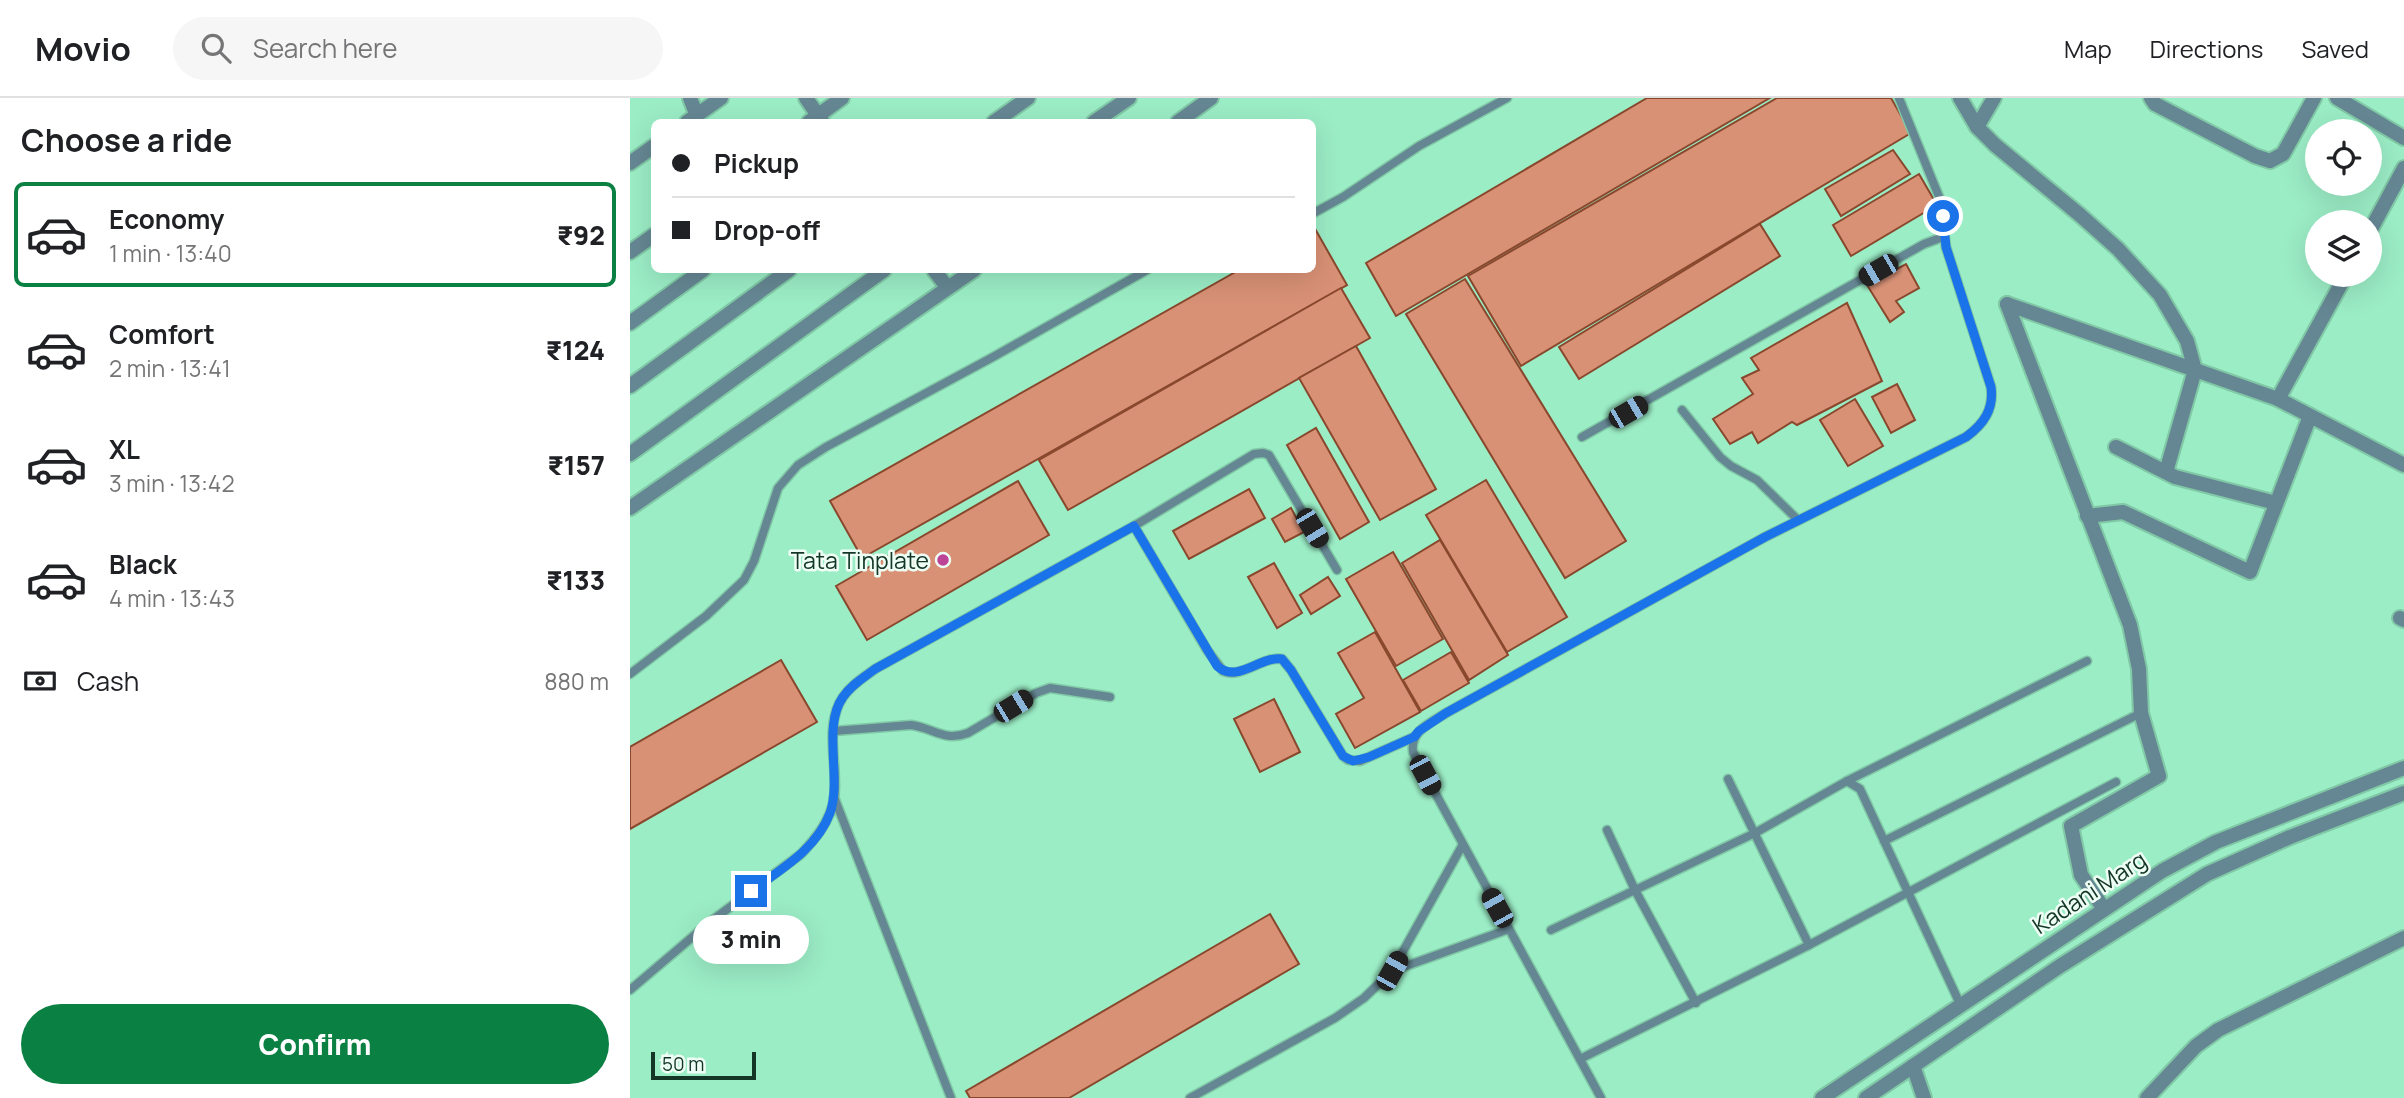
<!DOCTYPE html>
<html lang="en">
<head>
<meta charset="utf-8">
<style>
  body { margin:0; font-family:Manrope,sans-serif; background:#f6f6f6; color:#202124; height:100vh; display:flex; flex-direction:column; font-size:26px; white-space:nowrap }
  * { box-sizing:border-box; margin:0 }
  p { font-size:23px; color:#757577 }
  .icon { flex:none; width:38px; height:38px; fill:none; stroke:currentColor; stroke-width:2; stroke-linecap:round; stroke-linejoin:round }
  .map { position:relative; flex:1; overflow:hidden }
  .side { display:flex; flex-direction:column; background:#fff; width:630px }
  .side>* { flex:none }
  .top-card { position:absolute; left:21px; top:21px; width:665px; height:154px; border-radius:10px; box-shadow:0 7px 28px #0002; display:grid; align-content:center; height:154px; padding:0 21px; background:#fff }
  .controls { position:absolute; left:1675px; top:21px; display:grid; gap:14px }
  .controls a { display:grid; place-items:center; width:77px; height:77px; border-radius:50%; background:#fff; box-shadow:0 7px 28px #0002; font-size:35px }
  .scale { position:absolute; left:21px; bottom:18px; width:105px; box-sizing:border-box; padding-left:7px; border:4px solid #133627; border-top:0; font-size:19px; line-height:24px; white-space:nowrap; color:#133627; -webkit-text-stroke:5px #eefef5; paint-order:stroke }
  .end { position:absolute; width:32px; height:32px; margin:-16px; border:9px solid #1a73e8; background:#fff; box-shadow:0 0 0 4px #fff }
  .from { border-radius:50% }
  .bubble { position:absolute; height:49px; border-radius:24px; background:#fff; box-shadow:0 7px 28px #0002; font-size:23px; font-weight:800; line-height:49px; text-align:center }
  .car { position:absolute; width:21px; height:42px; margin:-21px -10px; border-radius:9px; box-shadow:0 0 5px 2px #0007; background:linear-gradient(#222 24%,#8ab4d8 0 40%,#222 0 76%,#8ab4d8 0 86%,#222 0) }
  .top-card b { display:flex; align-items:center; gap:24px; height:66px; font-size:26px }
  .top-card b+b { border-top:2px solid #e0e0e0 }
  .top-card i { width:18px; height:18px; background:#202124 }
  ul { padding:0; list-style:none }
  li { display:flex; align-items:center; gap:21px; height:105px; margin:0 14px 10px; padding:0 7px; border:4px solid transparent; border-radius:10px }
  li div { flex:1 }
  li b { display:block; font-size:26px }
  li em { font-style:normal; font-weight:800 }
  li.current { border-color:#0b8043 }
  li>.icon { width:63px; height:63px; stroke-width:1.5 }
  h2 { padding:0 21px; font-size:32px; line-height:84px }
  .pay { display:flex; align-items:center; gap:18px; height:77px; padding:0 21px; font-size:26px }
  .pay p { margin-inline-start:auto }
  .cta { display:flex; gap:14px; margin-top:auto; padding:14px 21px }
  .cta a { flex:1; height:80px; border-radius:42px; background:#0b8043; color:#fff; font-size:28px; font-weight:800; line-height:80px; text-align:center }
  header { display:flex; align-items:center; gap:42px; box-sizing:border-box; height:98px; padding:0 35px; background:#fff; border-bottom:2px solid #e0e0e0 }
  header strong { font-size:33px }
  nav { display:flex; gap:38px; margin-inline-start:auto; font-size:24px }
  .search { width:490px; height:63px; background:#f6f6f6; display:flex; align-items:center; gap:18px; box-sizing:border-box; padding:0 24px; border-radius:38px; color:#757577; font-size:26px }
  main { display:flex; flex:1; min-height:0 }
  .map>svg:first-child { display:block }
  .building { fill:#d89175; stroke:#89482d; stroke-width:2 }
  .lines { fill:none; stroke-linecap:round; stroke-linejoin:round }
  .service-casing { stroke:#80c8a6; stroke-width:11 }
  .minor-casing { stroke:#80c8a6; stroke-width:18 }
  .service { stroke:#658793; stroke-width:8 }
  .minor { stroke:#658793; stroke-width:14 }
  .route { stroke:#1a73e8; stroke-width:9 }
  .poi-dot { fill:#bd4396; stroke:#eefef5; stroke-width:2.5 }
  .labels { text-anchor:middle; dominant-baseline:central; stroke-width:5; stroke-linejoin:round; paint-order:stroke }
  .poi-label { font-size:23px; fill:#133627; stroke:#eefef5; text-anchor:end }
  .street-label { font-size:23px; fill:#133627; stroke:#eefef5 }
</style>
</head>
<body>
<header>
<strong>Movio</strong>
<div class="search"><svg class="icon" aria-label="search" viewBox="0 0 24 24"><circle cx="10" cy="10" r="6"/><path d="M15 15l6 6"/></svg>Search here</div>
<nav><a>Map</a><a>Directions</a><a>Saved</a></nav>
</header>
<main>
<section class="side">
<h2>Choose a ride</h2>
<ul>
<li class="current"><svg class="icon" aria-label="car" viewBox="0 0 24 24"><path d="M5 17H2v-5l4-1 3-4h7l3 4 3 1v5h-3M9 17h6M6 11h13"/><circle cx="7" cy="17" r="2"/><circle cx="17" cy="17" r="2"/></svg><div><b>Economy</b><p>1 min · 13:40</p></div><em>₹92</em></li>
<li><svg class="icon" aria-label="car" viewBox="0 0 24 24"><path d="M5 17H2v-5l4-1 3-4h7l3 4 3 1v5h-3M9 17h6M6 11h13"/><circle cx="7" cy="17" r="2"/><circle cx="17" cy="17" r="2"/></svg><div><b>Comfort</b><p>2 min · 13:41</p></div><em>₹124</em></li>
<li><svg class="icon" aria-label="car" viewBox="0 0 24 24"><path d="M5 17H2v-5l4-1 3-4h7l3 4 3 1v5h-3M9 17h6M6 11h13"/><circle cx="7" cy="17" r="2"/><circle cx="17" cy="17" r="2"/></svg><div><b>XL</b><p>3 min · 13:42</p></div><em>₹157</em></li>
<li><svg class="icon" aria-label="car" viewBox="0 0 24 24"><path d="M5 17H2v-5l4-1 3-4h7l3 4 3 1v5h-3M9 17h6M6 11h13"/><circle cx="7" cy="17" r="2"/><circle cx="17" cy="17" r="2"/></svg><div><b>Black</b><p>4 min · 13:43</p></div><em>₹133</em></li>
</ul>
<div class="pay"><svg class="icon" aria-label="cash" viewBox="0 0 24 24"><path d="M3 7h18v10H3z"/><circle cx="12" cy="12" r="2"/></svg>Cash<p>880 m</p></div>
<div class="cta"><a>Confirm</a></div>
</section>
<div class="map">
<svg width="1774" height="1000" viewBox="0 0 1774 1000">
  <rect width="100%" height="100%" fill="#9bedc6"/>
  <g class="building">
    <polygon points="1140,0 766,218 736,165 1017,0"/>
    <polygon points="1147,0 1261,0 1281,35 891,268 838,178"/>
    <polygon points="1263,52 1280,76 1211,118 1195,91"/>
    <polygon points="1289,76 1307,107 1221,158 1203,127"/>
    <polygon points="1130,126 1150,158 949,281 929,249"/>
    <polygon points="684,129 717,187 232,460 200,403 609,172 682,172"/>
    <polygon points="1276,166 1289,190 1266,203 1274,214 1260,224 1237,187"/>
    <polygon points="835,181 996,443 935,480 776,216"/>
    <polygon points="711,190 740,240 438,412 409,362"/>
    <polygon points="1217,205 1252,283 1167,327 1162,324 1128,345 1122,334 1100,346 1083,321 1123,296 1112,280 1129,272 1121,260"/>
    <polygon points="726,248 806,391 750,422 669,280"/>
    <polygon points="1267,286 1285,322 1261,335 1242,299"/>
    <polygon points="1225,301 1253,348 1218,368 1190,322"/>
    <polygon points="686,330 739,424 710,441 657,347"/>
    <polygon points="856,382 937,519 877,554 796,417"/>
    <polygon points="388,383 419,437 237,542 206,488"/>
    <polygon points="619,391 635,420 559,461 543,433"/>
    <polygon points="661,410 674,434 655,444 642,421"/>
    <polygon points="810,442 878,557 839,582 772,465"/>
    <polygon points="763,454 813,541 766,568 716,481"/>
    <polygon points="644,465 672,515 647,530 618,479"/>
    <polygon points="698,479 710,498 681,516 670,497"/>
    <polygon points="745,534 790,614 725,650 706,616 734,600 708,555"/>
    <polygon points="821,554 839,585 791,613 773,582"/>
    <polygon points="151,562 187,624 0,731 0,649"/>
    <polygon points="644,601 670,654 630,674 604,621"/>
    <polygon points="640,816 669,866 439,1000 340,1000 336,993"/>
  </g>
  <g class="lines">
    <defs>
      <g id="service">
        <polyline points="682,116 713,99 789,48 877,0"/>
        <polyline points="1052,312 1090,359 1101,368 1127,382 1168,422"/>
        <polyline points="952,339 1294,146 1313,139"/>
        <path d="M504 428 577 552 593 573C612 581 631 558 652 561L661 572 713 658 718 662 730 663 784 639"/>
        <polyline points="0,576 76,518 114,482 124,463 148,390 168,367 196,349 363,259 517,172"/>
        <path d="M204 633 281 627C304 630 314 644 338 635L406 595 420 590 480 599"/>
        <polyline points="1098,681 1179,847"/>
        <polyline points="1217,683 1457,563"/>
        <polyline points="204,699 321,1000"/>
        <polyline points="977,732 1005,792 1066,905"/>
        <polyline points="1254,743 1511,615"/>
        <polyline points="921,832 1125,735 1217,683 1230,691 1331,908"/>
        <polyline points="762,873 879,831"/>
        <path d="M0 892 80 824 171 756C186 740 200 723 204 701 209 669 193 628 213 599 221 587 233 580 245 571L504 428 624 356 633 355 639 357 707 472"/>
        <polyline points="950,961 1179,847 1486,684"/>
        <polyline points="560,1000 705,920 734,900 762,873 832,748"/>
        <path d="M971 1000 783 654C780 633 800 625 816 615L1135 439 1336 339C1354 326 1364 311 1361 289L1316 149 1310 101 1269 0"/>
      </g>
      <g id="minor">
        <polyline points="60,0 67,18"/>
        <polyline points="176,0 192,23"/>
        <polyline points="1330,0 1347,29 1365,47 1450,117 1488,151 1530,197 1557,243 1565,272 1536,374"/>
        <polyline points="1521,0 1525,6 1625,58 1640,63 1653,56 1684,0"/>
        <polyline points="1707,0 1774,40"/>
        <polyline points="57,24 91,0"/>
        <polyline points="179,24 212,0"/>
        <polyline points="364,24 398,0"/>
        <polyline points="464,24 499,0"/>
        <polyline points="548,24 581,0"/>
        <polyline points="1347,29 1364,0"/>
        <polyline points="0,65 24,48"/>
        <polyline points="1740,133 1774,70"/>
        <polyline points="0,154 24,137"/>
        <polyline points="304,172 317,189"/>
        <polyline points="1377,206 1500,527 1509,571 1511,615 1529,678 1441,728 1451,777 1474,811"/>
        <polyline points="1377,206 1648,301 1774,367"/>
        <polyline points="0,225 73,172"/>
        <polyline points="0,288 159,172"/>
        <polyline points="1648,301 1716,177"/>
        <polyline points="1486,349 1545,379 1646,405"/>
        <polyline points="0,356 254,172"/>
        <polyline points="0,410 344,172"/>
        <polyline points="1457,418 1493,414 1620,474 1680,318"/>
        <polyline points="1770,520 1774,522"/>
        <polyline points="1283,968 1294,1000"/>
        <polyline points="1192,1000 1532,773 1586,744 1774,670"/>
        <polyline points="1236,1000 1430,868 1577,776 1660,739 1774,695"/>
        <polyline points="1517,1000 1566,948 1588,932 1774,840"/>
      </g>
    </defs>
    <use href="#service" class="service-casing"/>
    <use href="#minor" class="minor-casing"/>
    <use href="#service" class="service"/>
    <use href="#minor" class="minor"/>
  </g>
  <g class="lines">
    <path class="route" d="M121 793C150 772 187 751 200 715 212 681 192 628 213 599 221 587 233 580 245 571L504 428 587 568C608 586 629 558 652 561L661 572 713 658 723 663 739 659 784 639 789 633 816 615 1135 439 1336 339C1354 326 1364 311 1361 289L1316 149 1313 118"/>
  </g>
  <circle class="poi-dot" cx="313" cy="462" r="7"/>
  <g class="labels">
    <g class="poi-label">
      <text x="299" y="462">Tata Tinplate</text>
    </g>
    <g class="street-label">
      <text transform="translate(1459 794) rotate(-33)">Kadani Marg</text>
    </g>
  </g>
</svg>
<div class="controls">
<a><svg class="icon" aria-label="locate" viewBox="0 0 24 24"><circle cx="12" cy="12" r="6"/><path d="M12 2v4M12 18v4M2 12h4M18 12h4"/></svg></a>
<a><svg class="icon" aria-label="layers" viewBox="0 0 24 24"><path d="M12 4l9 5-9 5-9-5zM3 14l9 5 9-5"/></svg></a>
</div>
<div class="scale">50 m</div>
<i class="end from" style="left:1313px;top:118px"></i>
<i class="end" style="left:121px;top:793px"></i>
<div class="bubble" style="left:63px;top:817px;width:116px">3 min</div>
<i class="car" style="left:1248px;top:172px;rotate:240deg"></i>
<i class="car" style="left:998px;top:314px;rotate:60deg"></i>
<i class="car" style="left:682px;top:430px;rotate:149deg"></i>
<i class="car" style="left:383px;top:608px;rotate:59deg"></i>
<i class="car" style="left:795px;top:677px;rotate:152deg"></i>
<i class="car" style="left:867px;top:810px;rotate:331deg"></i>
<i class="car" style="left:762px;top:873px;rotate:29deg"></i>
<div class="top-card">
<b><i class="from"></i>Pickup</b>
<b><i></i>Drop-off</b>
</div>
</div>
</main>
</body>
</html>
